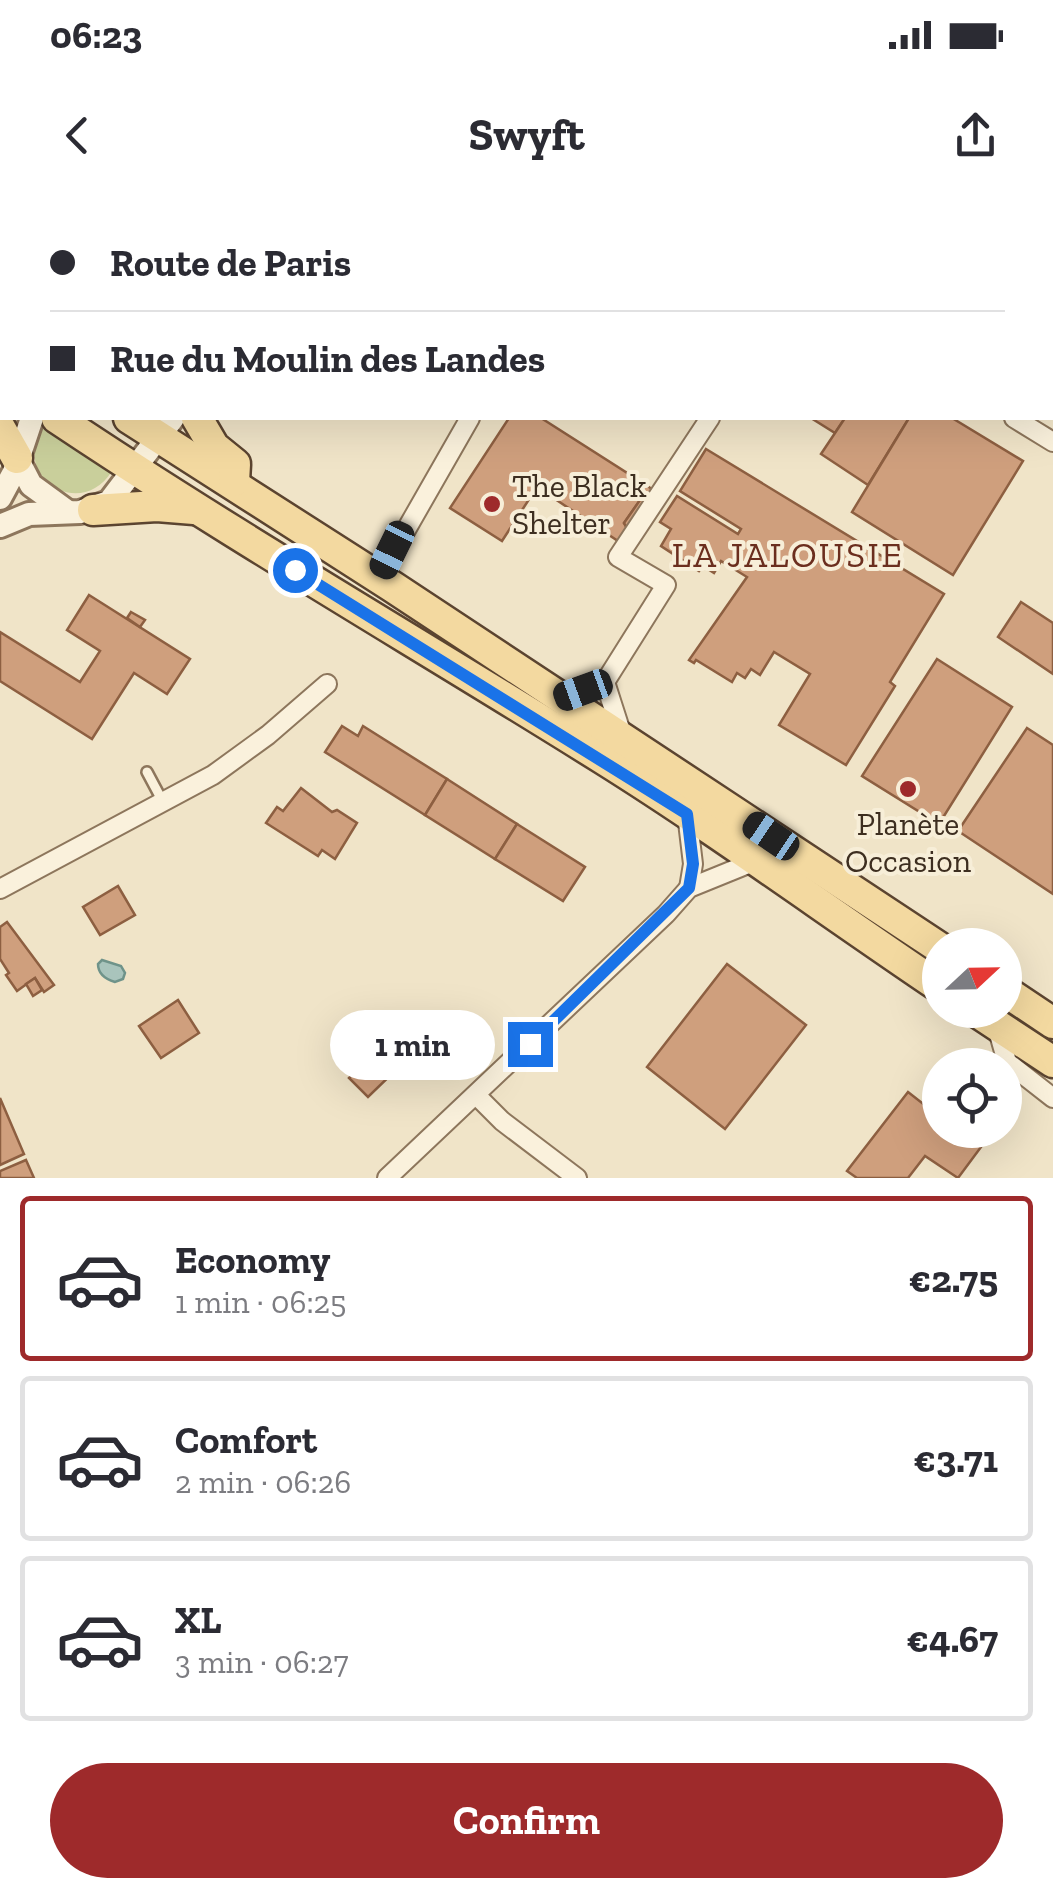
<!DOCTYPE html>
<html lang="en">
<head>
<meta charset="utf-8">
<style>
  body { margin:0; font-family:"Zilla Slab",serif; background:#f2f2f3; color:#2b2b33; height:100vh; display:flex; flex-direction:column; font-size:38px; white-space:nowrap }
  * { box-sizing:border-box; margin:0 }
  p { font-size:32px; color:#7c7c81 }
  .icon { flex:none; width:55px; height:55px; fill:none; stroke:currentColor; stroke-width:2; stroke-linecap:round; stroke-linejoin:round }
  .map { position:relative; height:978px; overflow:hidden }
  .sheet { display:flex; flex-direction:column; background:#fff; flex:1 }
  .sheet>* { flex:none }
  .hud { position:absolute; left:0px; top:0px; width:1055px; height:220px; box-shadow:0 10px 40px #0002; display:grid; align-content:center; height:220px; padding:0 50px; background:#fff }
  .needle { width:65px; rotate:68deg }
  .tools { position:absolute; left:922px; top:728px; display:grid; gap:20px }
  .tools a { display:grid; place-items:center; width:100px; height:100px; border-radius:50%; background:#fff; box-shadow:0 10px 40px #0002; font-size:50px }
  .end { position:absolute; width:45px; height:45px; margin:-22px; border:12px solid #1a73e8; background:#fff; box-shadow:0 0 0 5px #fff }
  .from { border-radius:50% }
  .bubble { position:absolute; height:70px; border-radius:35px; background:#fff; box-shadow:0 10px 40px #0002; font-size:32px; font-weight:800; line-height:70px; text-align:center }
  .car { position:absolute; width:30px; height:60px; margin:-30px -15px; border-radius:12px; box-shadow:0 0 8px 2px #0007; background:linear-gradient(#222 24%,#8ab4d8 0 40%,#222 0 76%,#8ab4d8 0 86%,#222 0) }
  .hud b { display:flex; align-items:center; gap:35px; height:95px; font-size:38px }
  .hud b+b { border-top:2px solid #e1e1e2 }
  .hud i { width:25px; height:25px; background:#2b2b33 }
  ul { padding:18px 0 0; list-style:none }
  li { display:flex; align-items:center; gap:30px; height:165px; margin:0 20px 15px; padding:0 30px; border:5px solid #e1e1e2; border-radius:10px }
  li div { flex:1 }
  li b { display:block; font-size:38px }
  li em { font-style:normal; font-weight:800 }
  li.current { border-color:#9e2a2b }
  li>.icon { width:90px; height:90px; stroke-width:1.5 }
  .action { display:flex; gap:20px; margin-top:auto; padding:20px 50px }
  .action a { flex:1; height:115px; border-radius:60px; background:#9e2a2b; color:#fff; font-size:40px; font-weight:800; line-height:115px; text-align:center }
  .status { display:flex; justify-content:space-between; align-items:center; height:70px; padding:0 50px; background:#fff; direction:ltr }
  .status svg { height:28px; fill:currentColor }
  header { display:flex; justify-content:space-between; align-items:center; height:130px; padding:0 50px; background:#fff; font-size:45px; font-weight:800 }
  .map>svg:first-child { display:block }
  .green { fill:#c9cf9b }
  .water { fill:#a9c4bc; stroke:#6f938a; stroke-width:2.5 }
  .building { fill:#cf9f7d; stroke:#8d5f41; stroke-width:2.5 }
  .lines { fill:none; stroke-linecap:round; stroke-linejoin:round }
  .service-casing { stroke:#8d765c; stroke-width:14 }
  .minor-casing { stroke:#8d765c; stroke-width:22 }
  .tertiary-casing { stroke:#8d765c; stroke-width:28 }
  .primary-casing { stroke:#5b4430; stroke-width:35 }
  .path { stroke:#8d765c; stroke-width:4; stroke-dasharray:8 5; stroke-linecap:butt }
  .service { stroke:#faf1dc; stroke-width:9 }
  .minor { stroke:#faf1dc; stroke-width:18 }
  .tertiary { stroke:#faf1dc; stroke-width:22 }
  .primary { stroke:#f3d9a0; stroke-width:30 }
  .route { stroke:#1a73e8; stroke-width:12 }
  .poi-dot { fill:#9e2a2b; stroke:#f7eed8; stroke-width:4 }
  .labels { text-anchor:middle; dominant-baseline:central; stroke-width:8; stroke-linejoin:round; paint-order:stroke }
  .poi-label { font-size:32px; fill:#3d2e20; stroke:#f7eed8; text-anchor:start }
  .neighbourhood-label { font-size:35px; letter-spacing:2.5px; fill:#6b2e1e; stroke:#f7eed8 }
</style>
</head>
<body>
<div class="status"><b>06:23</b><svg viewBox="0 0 49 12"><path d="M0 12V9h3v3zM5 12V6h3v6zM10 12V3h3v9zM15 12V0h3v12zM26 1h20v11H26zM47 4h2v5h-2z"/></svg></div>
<header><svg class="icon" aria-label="back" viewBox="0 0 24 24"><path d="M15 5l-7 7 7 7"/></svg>Swyft<svg class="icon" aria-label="share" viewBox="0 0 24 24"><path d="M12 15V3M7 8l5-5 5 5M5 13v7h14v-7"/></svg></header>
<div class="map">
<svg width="1053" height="978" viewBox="0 0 1053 978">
  <rect width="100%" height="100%" fill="#f0e4c8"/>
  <path class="green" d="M43 227 112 271C80 322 10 276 43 227Z"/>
  <path class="water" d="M102 760 121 766 125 773 123 779 115 782C105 779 98 774 98 764Z"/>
  <g class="building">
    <polygon points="292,0 528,0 290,2"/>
    <rect x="854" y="0" width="39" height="2"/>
    <polygon points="509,218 541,218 635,278 631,285 645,293 624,323 627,328 618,341 537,287 502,341 450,308"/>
    <polygon points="811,218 845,218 835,233"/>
    <polygon points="845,218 909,218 868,285 821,254"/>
    <polygon points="909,218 952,218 1023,261 953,375 852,312"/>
    <polygon points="706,249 944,394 890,482 895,486 846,565 779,525 810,474 774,452 760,475 751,469 745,478 737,473 732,482 696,460 694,463 689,460 747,377 721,361 714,373 703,366 699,371 661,346 671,329 660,322 677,296 738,334 741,329 680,291"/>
    <polygon points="635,278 652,289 627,328 624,323 645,293 631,285"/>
    <polygon points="89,395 190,459 167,494 134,473 92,539 0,481 0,432 80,482 100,451 67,430"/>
    <polygon points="1021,402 1053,423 1053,474 998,437"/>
    <polygon points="131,412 145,420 140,427 127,418"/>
    <polygon points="937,459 1012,507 939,624 862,576"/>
    <polygon points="342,526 358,536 363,526 447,579 425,615 325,552"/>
    <polygon points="1027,528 1053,545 1053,694 958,631"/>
    <polygon points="447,579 517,624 495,659 425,615"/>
    <polygon points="301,588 332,612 337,610 357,623 335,659 322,650 318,656 266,623 277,607 283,611"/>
    <polygon points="517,624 585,667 563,701 495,659"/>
    <polygon points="118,686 135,715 100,735 83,707"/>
    <polygon points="7,722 54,785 44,792 35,778 17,791 6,775 9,773 0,759 0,727"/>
    <polygon points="727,764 806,825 725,929 647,867"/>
    <polygon points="35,778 42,790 33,796 26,784"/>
    <polygon points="178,800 199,833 161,858 139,826"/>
    <polygon points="374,842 400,866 368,897 349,878 356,871 350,864"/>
    <polygon points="908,892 940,917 940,930 959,930 981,947 958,978 925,956 908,978 857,978 847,971"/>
    <polygon points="0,898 24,954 0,965"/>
    <polygon points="26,960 34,978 0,978 0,971"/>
  </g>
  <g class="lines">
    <defs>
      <polyline id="service" points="147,572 163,602"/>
      <g id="minor">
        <polyline points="595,2 596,0"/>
        <polyline points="1014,218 1053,242"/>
        <polyline points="378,379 470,218"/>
        <polyline points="605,482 623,538"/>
        <polyline points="561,498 605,482 666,385 618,357 710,218"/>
        <polyline points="687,614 693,664 689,688"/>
        <polyline points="0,689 213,575 268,535 327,484"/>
        <polyline points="997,827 1007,862 1053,898"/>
        <polyline points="476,895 502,921 577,978"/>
        <polyline points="387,978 666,714 689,688 758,660"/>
      </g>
      <g id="tertiary">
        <polyline points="233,2 234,0"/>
        <polyline points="17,258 31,285 68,312"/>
        <polyline points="0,298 14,272 32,218"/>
        <polyline points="0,326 29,314 80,312 109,302 173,218"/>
      </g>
      <g id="primary">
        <polyline points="0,133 2,134"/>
        <polyline points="0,181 2,183"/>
        <path d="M57 218C235 337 420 444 602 558 717 630 827 711 940 787"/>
        <polyline points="129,218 393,387 940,748"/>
        <polyline points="197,218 214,247 235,264 234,281"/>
        <polyline points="0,228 17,258"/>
        <polyline points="93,310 157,306 194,309"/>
        <polyline points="1005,791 1053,823"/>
        <polyline points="974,810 1053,862"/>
      </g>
    </defs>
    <use href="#service" class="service-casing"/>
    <use href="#minor" class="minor-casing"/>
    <use href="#tertiary" class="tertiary-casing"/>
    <use href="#primary" class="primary-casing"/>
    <polyline class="path" points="839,2 839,0"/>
    <use href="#service" class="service"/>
    <use href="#minor" class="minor"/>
    <use href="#tertiary" class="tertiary"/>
    <use href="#primary" class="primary"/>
  </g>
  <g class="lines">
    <polyline class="route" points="295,370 687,614 693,664 689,688 530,844"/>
  </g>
  <g class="poi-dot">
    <circle cx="492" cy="304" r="10"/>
    <circle cx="908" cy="589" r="10"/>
  </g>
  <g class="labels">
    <g class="poi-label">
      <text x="512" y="286">The Black<tspan x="512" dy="37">Shelter</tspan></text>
      <text x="908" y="624" text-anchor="middle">Planète<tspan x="908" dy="37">Occasion</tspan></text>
    </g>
    <g class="neighbourhood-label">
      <text x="788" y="355">LA JALOUSIE</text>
    </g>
  </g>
</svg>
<div class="tools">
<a><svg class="needle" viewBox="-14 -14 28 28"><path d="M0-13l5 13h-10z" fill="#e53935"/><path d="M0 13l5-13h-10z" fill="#7c7c81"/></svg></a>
<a><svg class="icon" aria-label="locate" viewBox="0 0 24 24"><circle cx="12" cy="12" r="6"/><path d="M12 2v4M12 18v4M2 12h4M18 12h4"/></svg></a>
</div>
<i class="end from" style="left:295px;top:370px"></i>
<i class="end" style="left:530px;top:844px"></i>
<div class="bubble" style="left:330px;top:810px;width:165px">1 min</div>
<i class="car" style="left:392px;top:350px;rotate:206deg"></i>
<i class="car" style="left:583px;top:490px;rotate:250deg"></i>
<i class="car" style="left:771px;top:636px;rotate:304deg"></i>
<div class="hud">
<b><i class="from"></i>Route de Paris</b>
<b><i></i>Rue du Moulin des Landes</b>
</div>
</div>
<section class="sheet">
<ul>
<li class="current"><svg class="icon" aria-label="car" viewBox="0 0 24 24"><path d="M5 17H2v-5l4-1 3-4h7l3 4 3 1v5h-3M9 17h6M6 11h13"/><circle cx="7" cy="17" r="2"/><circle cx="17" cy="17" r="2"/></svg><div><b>Economy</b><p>1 min · 06:25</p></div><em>€2.75</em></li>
<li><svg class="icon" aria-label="car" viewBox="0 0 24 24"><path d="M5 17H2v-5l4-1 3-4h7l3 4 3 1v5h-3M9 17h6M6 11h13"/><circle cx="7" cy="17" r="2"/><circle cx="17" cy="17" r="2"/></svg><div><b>Comfort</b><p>2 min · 06:26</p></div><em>€3.71</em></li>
<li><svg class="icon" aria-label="car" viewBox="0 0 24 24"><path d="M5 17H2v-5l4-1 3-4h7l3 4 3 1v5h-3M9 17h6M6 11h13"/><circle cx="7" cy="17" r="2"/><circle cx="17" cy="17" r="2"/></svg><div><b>XL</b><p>3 min · 06:27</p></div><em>€4.67</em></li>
</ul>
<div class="action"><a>Confirm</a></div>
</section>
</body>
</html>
